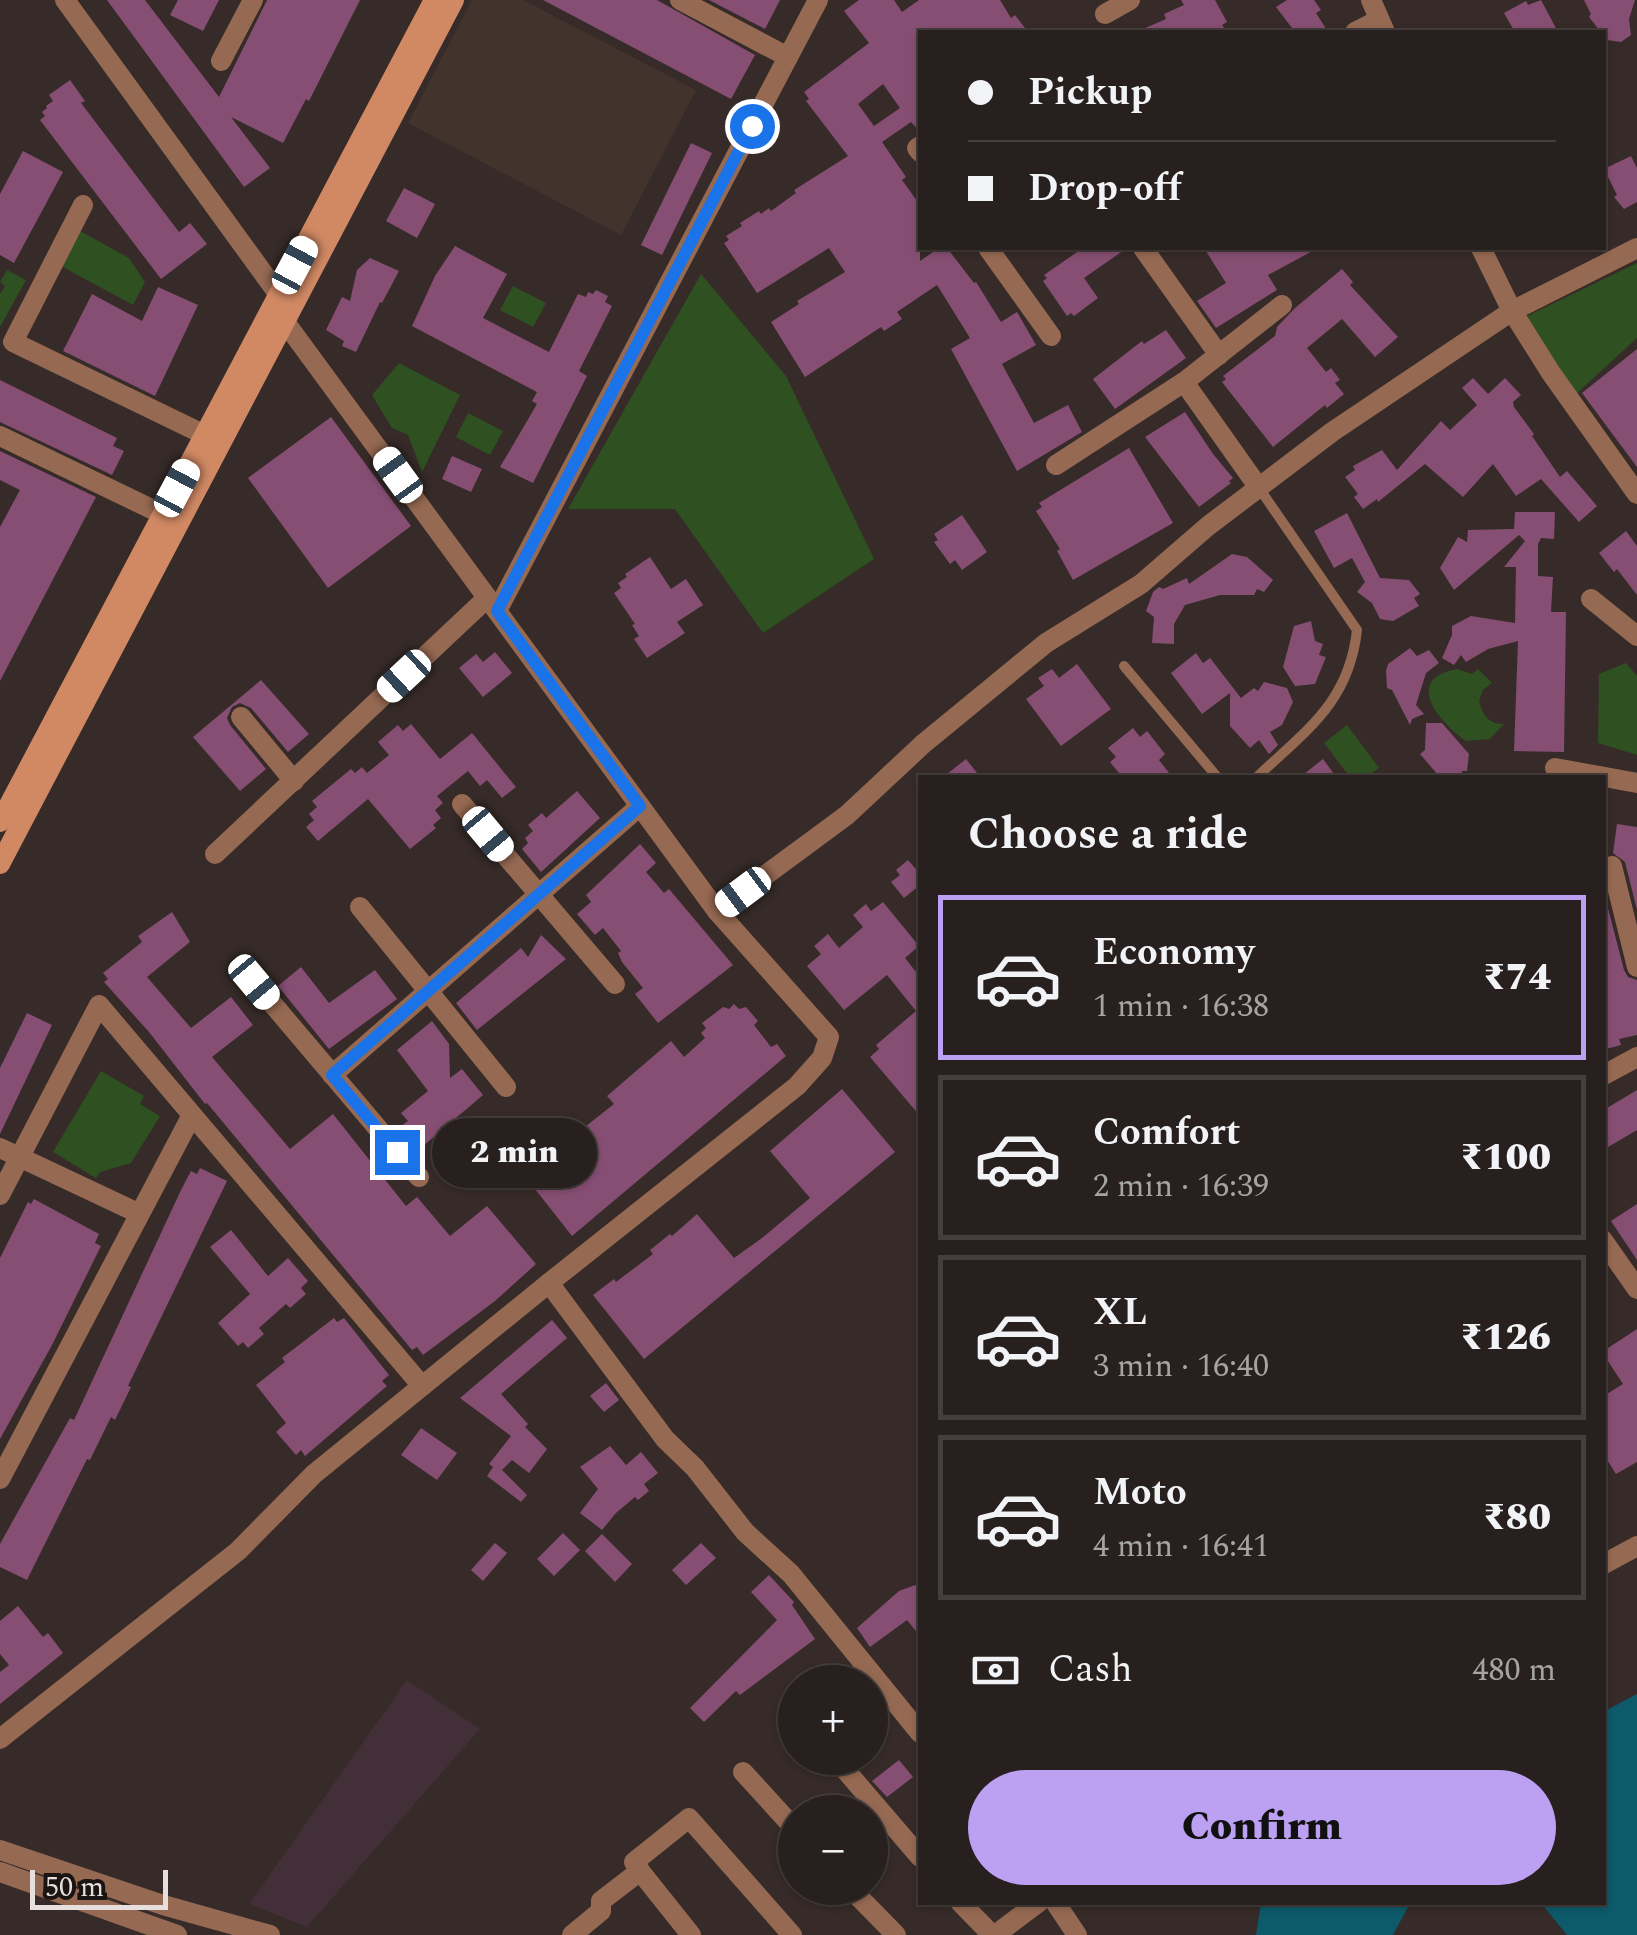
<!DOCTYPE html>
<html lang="en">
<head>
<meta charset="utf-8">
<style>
  body { margin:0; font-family:Spectral,serif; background:#342d2b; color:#f1f3f6; height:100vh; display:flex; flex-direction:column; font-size:38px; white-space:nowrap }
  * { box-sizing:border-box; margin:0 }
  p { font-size:32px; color:#a5a3a4 }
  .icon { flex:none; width:55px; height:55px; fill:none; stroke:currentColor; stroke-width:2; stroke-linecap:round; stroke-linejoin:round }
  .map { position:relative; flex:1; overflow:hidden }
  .sheet { position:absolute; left:918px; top:775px; width:688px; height:1130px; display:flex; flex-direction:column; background:#28201e; border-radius:0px; box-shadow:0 2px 8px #0004,0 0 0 2px #443e3c }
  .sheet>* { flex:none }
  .top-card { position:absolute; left:918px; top:30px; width:688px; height:220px; border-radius:0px; box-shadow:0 2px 8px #0004,0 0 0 2px #443e3c; display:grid; align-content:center; height:220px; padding:0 50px; background:#28201e }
  .buttons { position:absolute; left:778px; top:1665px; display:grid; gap:20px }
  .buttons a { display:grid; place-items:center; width:110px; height:110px; border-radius:50%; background:#28201e; box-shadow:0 2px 8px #0004,0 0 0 2px #443e3c; font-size:50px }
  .scale { position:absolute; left:30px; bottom:25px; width:138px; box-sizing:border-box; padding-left:10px; border:5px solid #e7dfdd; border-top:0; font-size:28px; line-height:35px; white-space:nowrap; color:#e7dfdd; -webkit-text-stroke:8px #1a1513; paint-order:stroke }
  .end { position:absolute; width:45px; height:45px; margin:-22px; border:12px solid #1a73e8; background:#fff; box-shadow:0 0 0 5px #fff }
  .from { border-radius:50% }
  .bubble { position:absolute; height:70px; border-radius:35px; background:#28201e; box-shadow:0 2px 8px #0004,0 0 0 2px #443e3c; font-size:32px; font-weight:800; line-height:70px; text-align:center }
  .car { position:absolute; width:30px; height:60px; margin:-30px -15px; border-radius:12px; box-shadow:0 0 8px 2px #0007; background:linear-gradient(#fff 24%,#345 0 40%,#fff 0 76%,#345 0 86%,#fff 0) }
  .top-card b { display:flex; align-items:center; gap:35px; height:95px; font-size:38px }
  .top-card b+b { border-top:2px solid #443e3c }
  .top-card i { width:25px; height:25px; background:#f1f3f6 }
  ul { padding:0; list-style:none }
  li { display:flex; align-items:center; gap:30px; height:165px; margin:0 20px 15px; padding:0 30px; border:5px solid #443e3c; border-radius:0px }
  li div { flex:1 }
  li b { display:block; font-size:38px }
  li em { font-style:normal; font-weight:800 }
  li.on { border-color:#bca0f2 }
  li>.icon { width:90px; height:90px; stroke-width:1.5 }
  h2 { padding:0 50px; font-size:45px; line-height:120px }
  .pay { display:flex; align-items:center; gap:25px; height:110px; padding:0 50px; font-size:38px }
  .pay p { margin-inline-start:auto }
  .primary-button { display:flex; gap:20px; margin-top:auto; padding:20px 50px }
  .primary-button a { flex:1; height:115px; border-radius:60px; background:#bca0f2; color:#111; font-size:40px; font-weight:800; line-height:115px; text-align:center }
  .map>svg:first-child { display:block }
  .industrial { fill:#422f37 }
  .built { fill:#43332d }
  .green { fill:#2f5020 }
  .water { fill:#0d5a6a }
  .building { fill:#864e73; fill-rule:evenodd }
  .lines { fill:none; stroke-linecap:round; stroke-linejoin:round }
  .service { stroke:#966952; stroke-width:10 }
  .minor { stroke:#966952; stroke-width:20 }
  .tertiary { stroke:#966952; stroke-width:20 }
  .secondary { stroke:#d18964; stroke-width:20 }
  .route { stroke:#1a73e8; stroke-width:12 }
</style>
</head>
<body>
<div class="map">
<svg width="1637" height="1935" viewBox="0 0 1637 1935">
  <rect width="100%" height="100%" fill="#362b28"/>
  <polygon class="industrial" points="407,1680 480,1729 307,1927 249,1904"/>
  <polygon class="built" points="472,0 523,0 696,90 621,235 408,123"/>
  <g class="green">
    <polygon points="80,231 129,258 145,282 133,305 61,266"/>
    <polygon points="1637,263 1637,338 1575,395 1523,318"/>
    <polygon points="7,270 26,280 0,327 0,294 5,286 0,282"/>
    <polygon points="701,274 786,376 874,559 763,633 675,509 568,509"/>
    <polygon points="513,286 546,303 533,327 500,310"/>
    <polygon points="399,363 460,395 422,472 408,435 392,428 372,395"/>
    <polygon points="468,413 503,431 490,455 456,437"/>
    <polygon points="1626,663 1637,676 1637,755 1598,743 1599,674"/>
    <path d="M1457 669 1472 674 1478 669 1492 683 1483 690 1479 701C1483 715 1488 724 1504 724L1490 739 1466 741C1440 723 1402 679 1457 669Z"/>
    <polygon points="1347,725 1379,768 1366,777 1350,777 1324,743"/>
    <polygon points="101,1071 144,1096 140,1104 160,1116 131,1163 100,1172 96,1178 53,1152"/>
  </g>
  <g class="water">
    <polygon points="1637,1694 1637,1935 1567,1935 1541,1903 1602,1902 1603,1712"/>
    <polygon points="1261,1903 1408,1902 1408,1907 1393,1935 1256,1935"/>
  </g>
  <g class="building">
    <polygon points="107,0 145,0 219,97 267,0 360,0 309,101 306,99 283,143 231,117 270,168 244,187"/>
    <polygon points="178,0 219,0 203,31 170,15"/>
    <polygon points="543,0 657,0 755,55 731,99"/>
    <polygon points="709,0 780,0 765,29"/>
    <path d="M859 0H894L902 12 919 0H1000L1011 18 1015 15 1028 32H920V132L911 122 882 142 906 177 902 180 920 205V261L939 248H947L974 283 976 282 1001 322 1017 312 1036 345 1002 364 1034 423 1068 405 1082 432 1017 471 951 349 970 338 937 285 897 312 902 319 884 331 881 327 805 377 771 322 799 304 797 301 845 272 829 248 757 293 724 243 729 240 726 236 742 226 740 223 759 211 761 214 769 208 771 211 796 193 794 190 848 156 806 101 809 99 804 92 869 43 844 11ZM883 84 900 108 874 126 858 104Z"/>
    <polygon points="1181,0 1215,0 1227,22 1222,25 1227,32 1136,32 1166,19 1164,14 1184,5"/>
    <polygon points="1287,0 1314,0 1321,10 1316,13 1328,32 1295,32 1276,7"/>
    <polygon points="1541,0 1558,32 1515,32 1504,13 1526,1 1528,5"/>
    <polygon points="1584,0 1635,0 1629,19 1631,35 1621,42 1607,40 1589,17 1591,14"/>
    <polygon points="70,80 85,101 81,103 179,232 190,223 207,244 161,279 40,120 45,116 42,112 47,108 46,106 53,101 49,95"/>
    <polygon points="691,143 712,153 662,255 641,245"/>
    <polygon points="23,151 63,172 14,263 0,255 0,194"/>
    <polygon points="1631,156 1637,168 1637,202 1624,209 1614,197 1617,195 1604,169"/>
    <polygon points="404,188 435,204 417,238 386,221"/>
    <polygon points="455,246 507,274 483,318 549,352 578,294 586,297 588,292 593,294 596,290 608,296 605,302 612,306 579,371 587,376 533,483 500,467 537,404 532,401 537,392 412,326 435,276"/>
    <polygon points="1083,248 1127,248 1084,278 1098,298 1074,316 1071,313 1067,316 1043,281 1047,278 1044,275"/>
    <polygon points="1204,248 1318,248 1268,275 1277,290 1216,328 1197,301 1226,283"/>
    <polygon points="370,258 399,271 382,303 380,302 356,352 342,346 344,341 326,330 342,297 350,301 357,270"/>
    <polygon points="1342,269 1353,282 1350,285 1398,337 1375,357 1342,319 1307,348 1326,372 1331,368 1340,380 1335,383 1344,394 1327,408 1325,405 1273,447 1222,382 1226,379 1223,376 1275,336 1277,327 1295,308"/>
    <polygon points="158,287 198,305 155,396 63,351 92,294 142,321"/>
    <polygon points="1166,330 1186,358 1115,409 1093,379 1142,341 1144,344"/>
    <polygon points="1637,349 1637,467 1582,393"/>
    <polygon points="1473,378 1488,394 1505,378 1521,395 1513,402 1514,407 1534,434 1532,436 1560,477 1567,471 1597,506 1579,522 1541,479 1516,496 1493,464 1463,497 1425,464 1378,502 1377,499 1363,509 1354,497 1358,494 1345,477 1355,470 1353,466 1382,450 1397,470 1441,421 1450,430 1477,405 1462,388"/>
    <polygon points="0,380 117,438 113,446 124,451 112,475 0,422"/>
    <polygon points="1185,412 1213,454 1233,478 1229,481 1231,483 1199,507 1145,437"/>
    <polygon points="331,417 411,526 328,588 248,478"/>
    <polygon points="1129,448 1173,523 1073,580 1057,551 1060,549 1036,511 1042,507 1039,503"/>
    <polygon points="0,451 96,497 0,681 0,527 20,490 0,480"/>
    <polygon points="452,456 482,469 471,492 442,479"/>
    <polygon points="1515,512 1555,512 1554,539 1541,538 1538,544 1538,576 1553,577 1551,612 1566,612 1564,752 1514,751 1518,641 1488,649 1466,662 1461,655 1454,665 1442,658 1452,635 1452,626 1471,616 1515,623 1516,567 1504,567 1525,541 1519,535 1454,590 1440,568 1458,537 1467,542 1468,530 1514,529"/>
    <polygon points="1347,513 1380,578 1409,580 1420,594 1414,598 1419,606 1393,621 1380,619 1372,603 1357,592 1365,582 1352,558 1334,568 1314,531"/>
    <polygon points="962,515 987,552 962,570 955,560 950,564 934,542 938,540 934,534"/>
    <polygon points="1626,531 1637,546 1637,595 1617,569 1614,572 1599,553"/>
    <polygon points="1232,554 1247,557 1273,580 1264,592 1257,589 1254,595 1220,595 1185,605 1174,624 1174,644 1152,643 1154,617 1146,611 1153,592 1159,587 1163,589 1187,578 1189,584"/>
    <polygon points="650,557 671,589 686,579 703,605 677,622 685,633 647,658 634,639 639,636 632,625 635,624 614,593 621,588 618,583 627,577 625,574"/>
    <polygon points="1311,621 1315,641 1323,644 1319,655 1326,657 1315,684 1295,686 1283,667 1294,626"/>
    <polygon points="1410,648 1417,656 1429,650 1439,663 1426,673 1416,705 1424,714 1412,719 1410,725 1392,690 1387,688 1386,671 1388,664"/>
    <polygon points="495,652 512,673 483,697 459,668 476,654 483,662"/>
    <polygon points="1196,653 1203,663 1210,658 1241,698 1254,688 1258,691 1264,682 1287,688 1293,702 1282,725 1270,732 1278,745 1269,754 1259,740 1250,748 1230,726 1230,693 1202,714 1171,673"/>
    <polygon points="1077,664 1111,709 1061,746 1026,699 1044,686 1038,678 1052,669 1059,678"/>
    <polygon points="261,680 309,734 288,752 251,708 240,703 232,707 227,718 230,725 266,769 240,791 193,737"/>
    <polygon points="1426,723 1442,723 1469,754 1467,771 1462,771 1461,778 1438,775 1420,754 1425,750"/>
    <polygon points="411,724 440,759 472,733 516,787 502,798 487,780 480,786 468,771 437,796 443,803 435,810 441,818 433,825 436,828 410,849 368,799 318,841 306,827 314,820 309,814 317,807 312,801 351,769 355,773 362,767 367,773 389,755 378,742 398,725 403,731"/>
    <polygon points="1133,728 1140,737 1147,731 1165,754 1159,760 1173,778 1123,778 1110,762 1116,757 1108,748"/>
    <polygon points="966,759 981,778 942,778"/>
    <polygon points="1323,759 1337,778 1299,778"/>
    <polygon points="577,791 600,818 541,872 522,849 528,843 525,838 533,831 528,825 542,813 546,818"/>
    <polygon points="1617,824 1637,827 1637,910 1625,862 1613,853"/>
    <polygon points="640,844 656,863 646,872 664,893 669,889 733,965 658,1023 635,994 643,988 622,962 618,953 621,951 603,928 595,935 577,914 591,902 586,895"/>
    <polygon points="908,860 920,874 920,885 904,898 891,882 900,875 896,870"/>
    <polygon points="1602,885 1624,970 1628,977 1637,980 1637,1035 1619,1039 1621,1045 1602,1050"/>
    <polygon points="883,902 919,946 905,958 920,977 920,1116 870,1057 879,1049 876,1045 916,1011 887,975 844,1010 807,966 821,954 814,946 828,934 839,948 863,927 853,915 866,904 871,911"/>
    <polygon points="172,912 190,942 147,977 191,1028 231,997 253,1025 212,1057 290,1149 333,1114 406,1206 417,1197 450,1236 487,1206 536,1264 495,1301 423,1355 417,1347 412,1350 207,1103 205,1104 149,1032 104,982 108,979 103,973 142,942 138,936"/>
    <polygon points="541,935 566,959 477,1030 456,1003 521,948 528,957"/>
    <polygon points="301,967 329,1003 375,970 397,999 329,1049 278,986"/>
    <polygon points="734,1004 739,1009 746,1007 758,1021 754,1025 771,1047 777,1044 786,1056 572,1236 524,1175 614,1104 607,1096 671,1041 684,1057 705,1038 701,1033 706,1028 702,1023 723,1007 729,1009"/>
    <polygon points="27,1013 52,1025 0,1134 0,1068"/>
    <polygon points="432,1021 449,1044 450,1078 462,1069 483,1095 416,1152 397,1129 408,1121 401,1113 428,1091 397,1050"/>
    <polygon points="842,1089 895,1152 644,1359 593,1295 614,1279 616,1282 653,1254 650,1250 670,1234 672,1236 697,1214 734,1258 762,1238 810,1198 770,1151"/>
    <polygon points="1637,1090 1637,1130 1608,1147 1602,1137 1602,1111"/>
    <polygon points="200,1168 227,1181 128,1386 131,1387 115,1420 111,1417 90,1460 87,1459 27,1580 0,1567 0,1544 70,1418 74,1420 181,1190 191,1171 197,1174"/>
    <polygon points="34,1199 99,1234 95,1243 101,1246 52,1345 0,1439 0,1258 28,1202 31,1204"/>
    <polygon points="1637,1204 1637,1260 1611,1221"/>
    <polygon points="231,1230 268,1276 288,1258 308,1281 301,1288 306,1294 290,1308 286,1304 259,1328 264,1334 248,1348 243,1342 238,1346 218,1323 250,1294 210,1247"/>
    <polygon points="334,1318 337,1322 344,1318 389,1375 382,1381 387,1386 305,1456 301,1450 296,1455 276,1432 286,1423 256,1385 285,1362 282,1358"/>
    <polygon points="552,1320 567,1338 501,1394 528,1424 525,1427 547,1449 529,1473 512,1460 502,1470 527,1495 521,1502 487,1476 493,1467 489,1464 511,1436 460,1398"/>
    <polygon points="1637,1329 1637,1462 1616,1474 1602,1452 1602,1397 1623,1384 1602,1352"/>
    <polygon points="606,1383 619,1400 604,1412 590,1396"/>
    <polygon points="421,1428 457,1453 437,1480 401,1455"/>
    <polygon points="610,1446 626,1465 641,1452 658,1473 644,1484 649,1491 638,1500 635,1497 616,1513 602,1530 580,1513 598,1489 580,1467"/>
    <polygon points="563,1533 580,1550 554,1576 537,1559"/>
    <polygon points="602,1534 632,1564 615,1582 585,1551"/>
    <polygon points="495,1543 507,1553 483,1581 471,1570"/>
    <polygon points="701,1543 716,1558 686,1585 672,1570"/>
    <polygon points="769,1575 794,1602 792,1605 815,1639 740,1695 736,1691 704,1722 690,1708 777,1620 751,1592"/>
    <polygon points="915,1585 920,1591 920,1636 907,1620 870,1647 857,1628 899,1591"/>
    <polygon points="18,1606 43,1637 48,1633 63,1653 0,1704 0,1672 9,1665 0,1654 0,1621"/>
    <polygon points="899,1760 913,1777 887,1797 872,1781"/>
  </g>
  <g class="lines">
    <g class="service">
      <polyline points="1124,666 1218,778"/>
      <path d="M1256 778C1306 730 1349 703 1357 630L1259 488"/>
    </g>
    <g class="minor">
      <polyline points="65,0 287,306"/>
      <polyline points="680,0 788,57"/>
      <polyline points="1371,0 1385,32"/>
      <polyline points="1105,14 1130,0"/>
      <polyline points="1355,32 1379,20"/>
      <polyline points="221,61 253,0"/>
      <polyline points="920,146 917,148 920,152"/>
      <polyline points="83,205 13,342 205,435"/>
      <polyline points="988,248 1051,336"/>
      <polyline points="1143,248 1219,355"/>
      <polyline points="1481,248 1512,311 1551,373 1637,494"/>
      <polyline points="285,322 717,911 829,1037 822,1058 797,1086 549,1283"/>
      <polyline points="1184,382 1282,305"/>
      <polyline points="0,436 162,514"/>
      <polyline points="1056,465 1184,382 1259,488"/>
      <polyline points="1591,599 1637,636"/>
      <polyline points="497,611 818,0"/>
      <polyline points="241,717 294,781"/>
      <polyline points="1555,768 1637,783"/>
      <polyline points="462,804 615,984"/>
      <polyline points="215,854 487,598"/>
      <polyline points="1612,866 1637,967"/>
      <polyline points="360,907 506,1087"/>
      <polyline points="717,911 847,815 923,744 1046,643 1141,584 1208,526 1332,432 1512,311 1637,248"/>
      <polyline points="254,982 419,1177"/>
      <polyline points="332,1075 640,806"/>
      <polyline points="1602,1076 1637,1057"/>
      <polyline points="0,1148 138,1213"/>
      <polyline points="0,1195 99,1005 422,1386"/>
      <polyline points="1602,1239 1637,1289"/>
      <polyline points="0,1479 192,1115"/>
      <polyline points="1602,1565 1637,1546"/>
      <polyline points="792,1705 795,1709"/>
      <polyline points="835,1758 920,1857"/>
      <polyline points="743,1772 795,1829"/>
      <polyline points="640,1871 691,1935"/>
      <polyline points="850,1888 896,1935"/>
      <polyline points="960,1902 992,1935"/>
      <polyline points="572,1935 601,1911 601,1901 640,1871 634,1862 689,1818 792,1935"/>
      <polyline points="995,1935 1039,1902"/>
    </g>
    <g class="tertiary">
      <polyline points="0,1739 238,1551 314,1474 549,1283 665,1439 695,1468 745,1532 791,1574 920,1733"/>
      <polyline points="0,1850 163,1905 270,1935"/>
      <polyline points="0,1872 177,1935"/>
      <polyline points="1055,1902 1077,1935"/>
    </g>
    <g class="secondary">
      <polyline points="0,822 434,0"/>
      <polyline points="0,864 454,0"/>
    </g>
  </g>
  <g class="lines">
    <polyline class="route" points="397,1152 332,1075 640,806 497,611 752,126"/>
  </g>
</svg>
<div class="buttons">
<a>+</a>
<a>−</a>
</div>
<div class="scale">50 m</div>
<i class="end from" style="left:752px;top:126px"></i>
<i class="end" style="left:397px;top:1152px"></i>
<div class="bubble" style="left:432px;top:1118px;width:165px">2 min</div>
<i class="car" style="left:295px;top:265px;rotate:28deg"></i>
<i class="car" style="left:398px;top:475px;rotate:324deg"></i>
<i class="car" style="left:177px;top:488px;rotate:28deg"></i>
<i class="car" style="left:404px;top:676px;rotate:227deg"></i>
<i class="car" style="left:488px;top:834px;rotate:140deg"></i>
<i class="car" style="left:743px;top:892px;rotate:233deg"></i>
<i class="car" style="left:254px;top:982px;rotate:140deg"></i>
<div class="top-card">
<b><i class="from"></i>Pickup</b>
<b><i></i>Drop-off</b>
</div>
<section class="sheet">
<h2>Choose a ride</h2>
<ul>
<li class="on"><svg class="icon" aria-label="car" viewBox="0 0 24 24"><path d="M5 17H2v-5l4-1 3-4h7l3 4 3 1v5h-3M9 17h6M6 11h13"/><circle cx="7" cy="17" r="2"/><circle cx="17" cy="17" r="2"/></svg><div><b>Economy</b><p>1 min · 16:38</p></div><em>₹74</em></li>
<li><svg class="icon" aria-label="car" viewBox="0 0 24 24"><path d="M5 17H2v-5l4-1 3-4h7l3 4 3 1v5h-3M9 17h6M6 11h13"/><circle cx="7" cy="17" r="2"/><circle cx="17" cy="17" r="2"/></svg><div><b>Comfort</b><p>2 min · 16:39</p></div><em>₹100</em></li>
<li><svg class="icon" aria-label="car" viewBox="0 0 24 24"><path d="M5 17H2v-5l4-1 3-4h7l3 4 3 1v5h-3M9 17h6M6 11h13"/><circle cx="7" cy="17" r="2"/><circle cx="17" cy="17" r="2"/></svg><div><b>XL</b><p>3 min · 16:40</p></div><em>₹126</em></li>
<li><svg class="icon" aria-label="car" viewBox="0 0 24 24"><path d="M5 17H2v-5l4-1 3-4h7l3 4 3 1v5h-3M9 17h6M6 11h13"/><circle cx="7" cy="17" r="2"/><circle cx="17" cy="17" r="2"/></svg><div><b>Moto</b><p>4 min · 16:41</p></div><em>₹80</em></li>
</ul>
<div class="pay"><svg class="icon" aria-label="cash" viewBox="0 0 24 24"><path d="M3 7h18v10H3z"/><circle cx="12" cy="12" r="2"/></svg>Cash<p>480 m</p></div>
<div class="primary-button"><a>Confirm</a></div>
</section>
</div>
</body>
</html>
